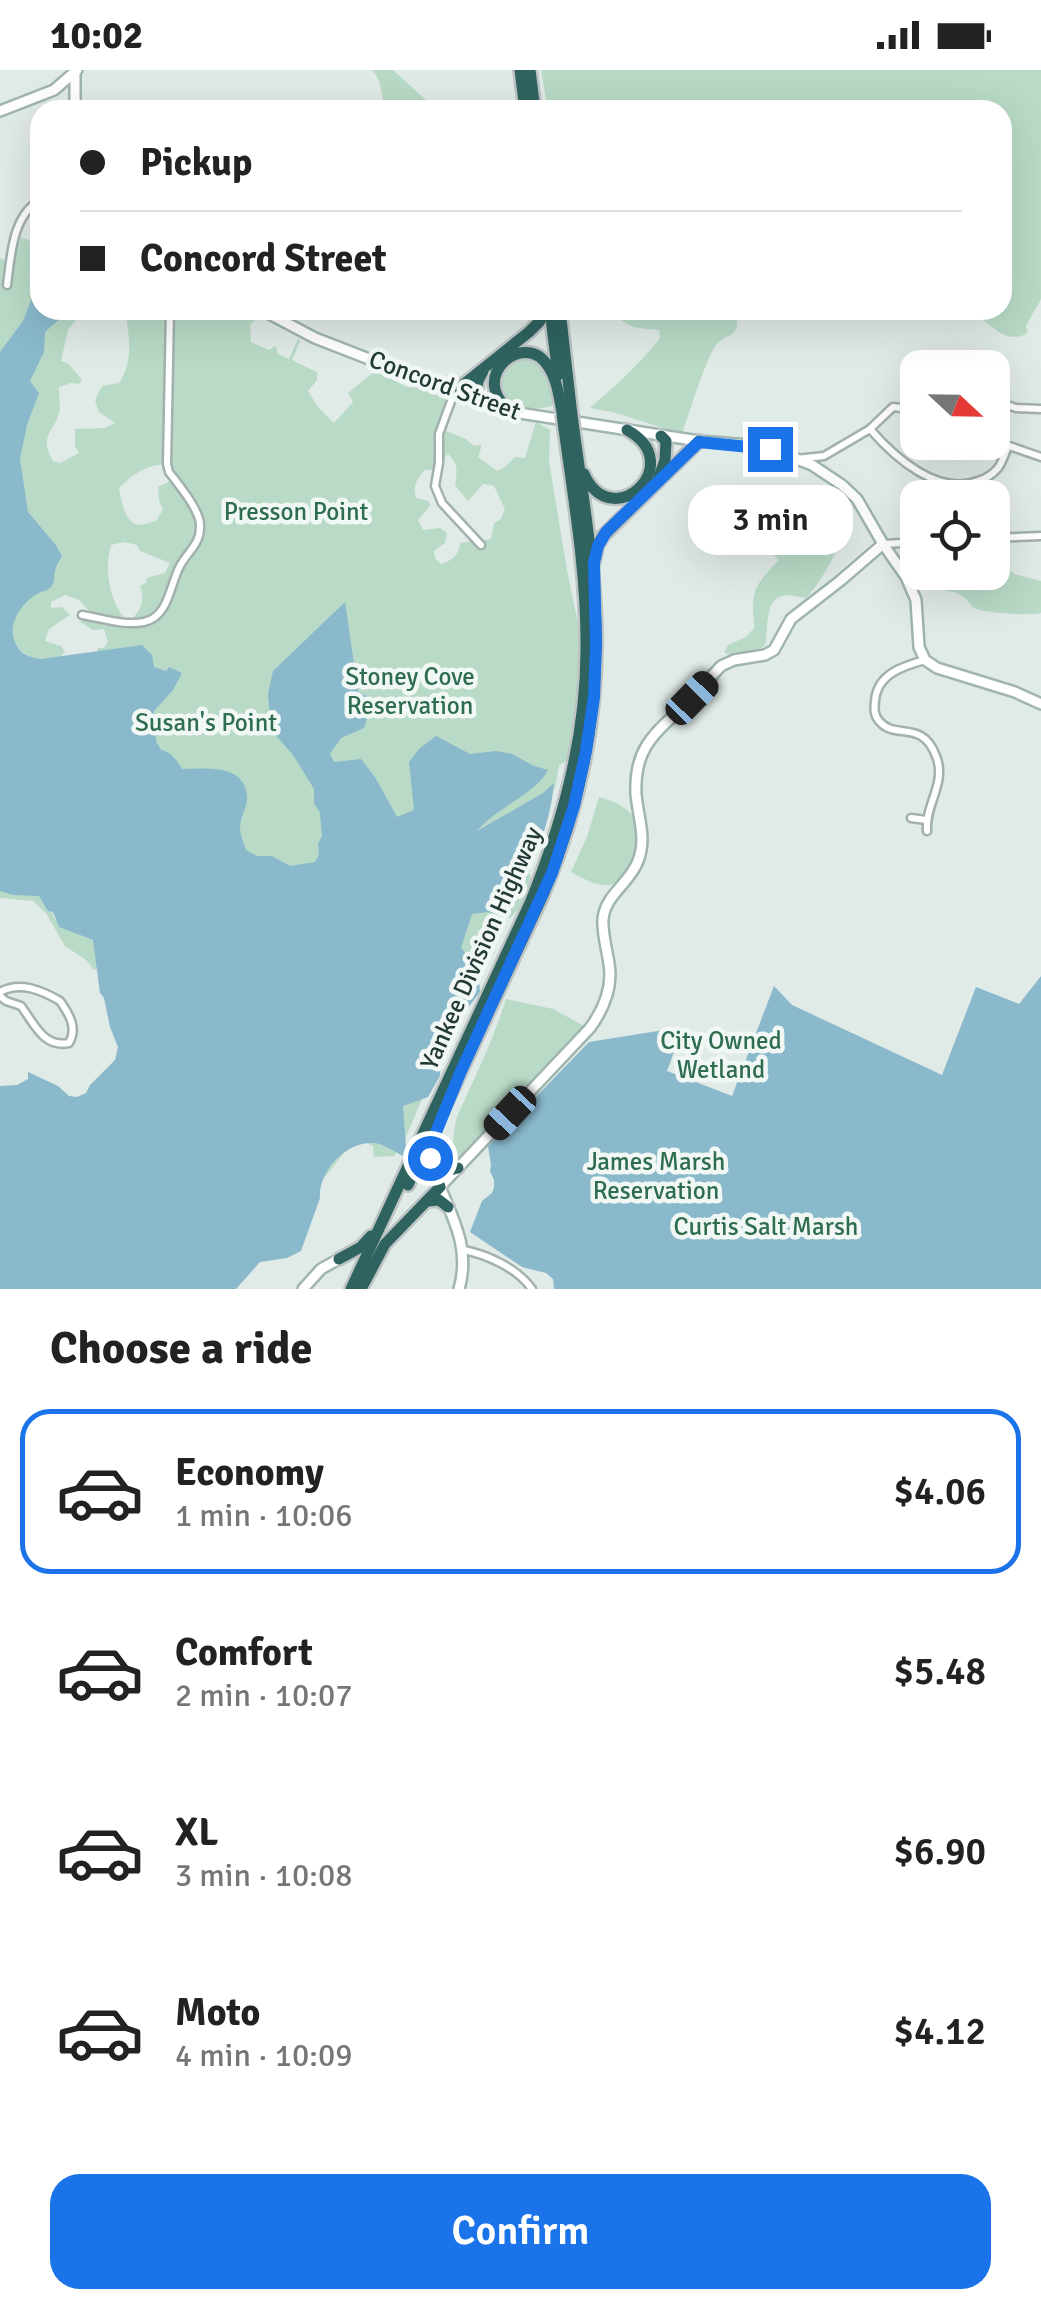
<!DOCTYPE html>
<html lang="en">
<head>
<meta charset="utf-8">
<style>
  body { margin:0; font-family:Signika,sans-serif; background:#f6f6f6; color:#222; height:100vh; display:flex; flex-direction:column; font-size:38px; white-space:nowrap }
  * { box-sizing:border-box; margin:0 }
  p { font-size:32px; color:#767676 }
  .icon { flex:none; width:55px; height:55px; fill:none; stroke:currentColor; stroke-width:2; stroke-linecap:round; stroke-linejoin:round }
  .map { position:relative; height:1219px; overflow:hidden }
  .details { display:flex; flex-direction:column; background:#fff; flex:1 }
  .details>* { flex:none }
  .hud { position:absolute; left:30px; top:30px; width:982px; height:220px; border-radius:30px; box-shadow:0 10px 40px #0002; display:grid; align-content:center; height:220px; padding:0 50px; background:#fff }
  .needle { width:65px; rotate:112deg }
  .fabs { position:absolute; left:900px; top:280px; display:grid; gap:20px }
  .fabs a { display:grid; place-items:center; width:110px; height:110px; border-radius:20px; background:#fff; box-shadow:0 10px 40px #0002; font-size:50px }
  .end { position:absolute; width:45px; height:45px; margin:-22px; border:12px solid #1a73e8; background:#fff; box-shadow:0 0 0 5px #fff }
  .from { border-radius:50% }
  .bubble { position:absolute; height:70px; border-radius:30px; background:#fff; box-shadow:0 10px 40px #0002; font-size:32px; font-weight:600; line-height:70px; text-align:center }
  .car { position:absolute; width:30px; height:60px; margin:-30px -15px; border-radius:12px; box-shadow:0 0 8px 2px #0007; background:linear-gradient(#222 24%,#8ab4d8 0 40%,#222 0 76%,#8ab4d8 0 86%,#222 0) }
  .hud b { display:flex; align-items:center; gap:35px; height:95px; font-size:38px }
  .hud b+b { border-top:2px solid #e0e0e0 }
  .hud i { width:25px; height:25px; background:#222 }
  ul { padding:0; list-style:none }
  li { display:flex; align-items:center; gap:30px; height:165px; margin:0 20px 15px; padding:0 30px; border:5px solid transparent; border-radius:30px }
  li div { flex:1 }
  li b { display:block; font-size:38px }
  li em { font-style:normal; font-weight:600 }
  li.active { border-color:#1a73e8 }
  li>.icon { width:90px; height:90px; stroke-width:1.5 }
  h2 { padding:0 50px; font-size:45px; line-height:120px }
  .primary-button { display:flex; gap:20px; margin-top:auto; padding:20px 50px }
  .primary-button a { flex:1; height:115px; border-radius:30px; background:#1a73e8; color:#fff; font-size:40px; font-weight:600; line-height:115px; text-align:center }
  .status { display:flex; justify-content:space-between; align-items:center; height:70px; padding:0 50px; background:#fff; direction:ltr }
  .status svg { height:28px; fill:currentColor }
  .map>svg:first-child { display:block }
  .green { fill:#b9dac7; fill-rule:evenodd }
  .water { fill:#8ab9cc }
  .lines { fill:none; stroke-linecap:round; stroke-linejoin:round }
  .street-casing { stroke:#a3b1ae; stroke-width:11 }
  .secondary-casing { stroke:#a0b5b0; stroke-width:14 }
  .highway-casing { stroke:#bdc4c3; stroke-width:16 }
  .street { stroke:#fff; stroke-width:6 }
  .secondary { stroke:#fff; stroke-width:9 }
  .highway { stroke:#2f6360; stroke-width:11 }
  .highway-bridge-casing { stroke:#bdc4c3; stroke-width:16; stroke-linecap:butt }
  .highway-bridge { stroke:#2f6360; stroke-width:11 }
  .route { stroke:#1a73e8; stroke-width:12 }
  .labels { text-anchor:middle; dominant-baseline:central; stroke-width:9; stroke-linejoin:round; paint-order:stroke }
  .street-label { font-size:25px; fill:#223936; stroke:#f0f7f4 }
  .park-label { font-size:25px; fill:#2e6d4f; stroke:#f0f7f4 }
</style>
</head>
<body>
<div class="status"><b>10:02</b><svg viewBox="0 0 49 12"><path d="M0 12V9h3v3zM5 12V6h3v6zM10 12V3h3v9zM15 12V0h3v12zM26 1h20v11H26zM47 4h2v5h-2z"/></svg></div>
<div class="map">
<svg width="1041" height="1219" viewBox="0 0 1041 1219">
  <rect width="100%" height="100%" fill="#e0eae7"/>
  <g class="green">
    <path d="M372 0H393L437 40H387C379 23 384 14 372 0Z"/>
    <path d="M541 0H1041V229L1026 256 1028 263C1007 274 998 260 981 249L980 241 1002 240V40H548Z"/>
    <path d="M21 167 40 175V240L51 255 70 240H84L68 260 61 291 69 294 82 310 79 314 71 313 59 317C59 325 61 336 59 343 52 365 39 366 53 391L60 393 79 383 75 376V359L105 358 115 353 99 342 95 330 102 316 119 313C135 288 128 268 126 240H257L262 243 250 255 251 272 269 280 276 276 278 284 289 289 298 269 300 271 292 290 317 302V310L308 321 317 336 334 353 353 332 348 323 380 297 387 299V307L409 318 413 310 451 324 454 329 444 360 466 369 474 376 482 375 478 387 497 401 505 397 515 387 525 388 536 352 550 360 549 391 567 500 578 554 579 609 569 690 559 695 555 719 552 721 526 795 532 810 518 840 510 848 504 847 480 897V910L465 929 458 955 447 970 405 1069 394 1086 374 1087 373 1076 365 1072 347 1079 245 1209 234 1219 326 790 305 800 250 789 182 702 159 681 95 590 98 578H104L108 572 104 559 93 560 80 552 90 546 91 543 79 530 65 525 51 532V538L62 537 70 545 49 559 45 571 61 576 65 582 60 587 41 589 30 587 18 579 0 581V188L12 194ZM448 384C459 394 457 401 455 415L468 431 483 414 494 416 505 439 501 449 494 453 491 469 460 473C459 485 453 490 441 494L435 488 434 481 445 473 447 463 440 458 423 460 418 450 430 436 429 431 416 428C413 415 416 410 425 400H434ZM171 394 175 409 158 417 159 431 163 439 157 450C151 452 145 455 139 455 125 454 121 430 119 418 135 402 148 394 171 394ZM124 472 137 475 140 481 170 493 165 503 147 508 146 513 140 516C145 530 142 538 132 549L124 548C109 529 104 497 111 475Z"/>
    <path d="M615 240H736C742 273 725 260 714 278 702 300 691 339 682 363 650 356 622 342 590 338 615 316 640 294 660 268L659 260C640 258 624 260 615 240Z"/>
    <path d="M526 287 544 296 551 315 552 336C506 350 473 300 526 287Z"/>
    <path d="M753 419C773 430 781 427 802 429 813 430 825 438 833 444 835 454 839 468 837 477 835 488 815 520 806 528 800 527 794 526 788 525 763 525 769 559 765 575 754 584 737 591 724 582L728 575 746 567 754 558C755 549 752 542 753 533 754 513 767 503 779 490L772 483 775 474 762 477 761 459 749 424Z"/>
    <path d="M993 487 1002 492 1014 504 1041 511V543C1030 546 984 543 974 538 970 535 967 529 962 526 949 517 932 526 935 503L992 502Z"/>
    <path d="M599 727C613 731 632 738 637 754 644 773 631 811 609 815 596 817 581 807 571 802L587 767Z"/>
    <polygon points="0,820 39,826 49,835 55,849 63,858 95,871 101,897 94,900 86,890 65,876 46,843 33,831 0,828"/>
    <path d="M506 929 553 939 584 956 476 1075 466 1081 456 1092 445 1088C449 1080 453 1073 454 1065 455 1057 455 1050 459 1042 476 1005 494 968 506 929Z"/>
  </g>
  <g class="water">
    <path d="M40 207V240H70L45 262 44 282 30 311 39 323 27 355 20 389 28 442 55 474 62 486C59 491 56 496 55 501 53 507 56 511 51 517 48 521 41 521 37 524 21 533 7 555 15 572 19 584 29 587 41 589L142 575 152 585 154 597 166 601 169 597 182 603 173 620 154 641 156 671 161 680C171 682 177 690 182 699 205 699 244 693 247 726 248 736 240 747 240 757 240 764 244 774 246 780L257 786H272L290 796 315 792 319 785 318 774 322 766 320 743 314 733V719L293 685 271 660 268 624 273 601 345 532 358 621 373 630 364 658 341 668 330 684 334 692 361 689 375 707 397 747 414 740 409 692 419 679 436 666 470 684 496 681 512 684 534 696 548 700C534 726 496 737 477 761L543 723 554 713C550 760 528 804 509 847L488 842 472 844 461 878 478 897 480 922 458 951 441 985 440 1006 428 1027 403 1036 406 1078 403 1086C393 1081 383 1073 372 1073 346 1072 318 1101 320 1128L301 1181 287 1188 260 1192 236 1219H0V1016L17 1015 28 1009V1002L58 1016 69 1026 77 1027 86 1023 90 1015 115 990 118 977 110 957 104 928 100 923 93 870 59 857 53 842 48 841 39 826 13 825 0 821V282L23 251Z"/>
    <polygon points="1041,906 1041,1219 554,1219 553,1209 546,1203 522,1197 470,1162 482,1131 492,1123 494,1117 494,1110 490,1101 491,1095 488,1076 589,972 683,957 667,1001 732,1026 774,916 792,935 942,1005 976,917 1019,934"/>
  </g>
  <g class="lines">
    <defs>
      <g id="street">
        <path d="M7 215C11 186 12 146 40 130"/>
        <polyline points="454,323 439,364 439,393 435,416 442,433 481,475"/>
        <polyline points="992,330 1016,338 1041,339"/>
        <path d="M870 359C895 388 938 426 978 411 985 409 993 404 998 398 1002 393 1005 383 1008 377"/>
        <polyline points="992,370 1041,387"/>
        <polyline points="796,389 824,386 870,359 893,337 918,340"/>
        <polyline points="992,468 1041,466"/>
        <polyline points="884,474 918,472"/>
        <path d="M82 545C101 548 124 556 144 552 169 547 170 514 180 496 188 481 201 474 200 455 200 440 178 414 169 402L167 394 170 240"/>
        <path d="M925 590C903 596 877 604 875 631 874 639 874 646 880 652 896 670 922 649 936 686 947 713 925 734 927 761"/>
        <polyline points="911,748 926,750"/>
        <path d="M0 922C20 911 41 920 60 931 69 944 78 958 69 973 43 978 34 953 21 936L6 931 0 926"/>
        <path d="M464 1180C488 1185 517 1198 532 1219"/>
      </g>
      <g id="secondary">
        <polyline points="75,3 75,40"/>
        <polyline points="0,41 54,20 77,0"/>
        <polyline points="262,240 315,268 500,340 699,371 749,375 771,379 812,395 842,415 857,429 883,474 906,507 916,530 919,577 925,590 937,598 1015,622 1041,634"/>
        <polyline points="303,1219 321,1199 339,1189"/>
        <path d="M459 1219C470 1181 455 1152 440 1117L590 958C603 940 613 917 609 894 607 879 602 864 603 849 605 825 630 813 638 791 647 768 638 748 636 724 634 678 654 664 685 635 697 622 709 609 721 596L734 590 765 585 774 580 791 549 840 511 883 474"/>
      </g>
      <g id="highway">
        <polyline points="520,0 525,40"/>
        <polyline points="530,0 535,40"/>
        <polyline points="550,240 558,305"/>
        <polyline points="560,240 572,345"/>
        <polyline points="454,322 529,262 540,251 544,240"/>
        <polyline points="475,330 478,311 483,301"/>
        <path d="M512 342C465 309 524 258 548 296 557 309 559 327 562 342"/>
        <path d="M584 404C612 466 689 394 627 360"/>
        <polyline points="659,407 665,390 666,371 661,366"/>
        <polyline points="594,492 597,476 603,466 699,371"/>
        <polyline points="431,1092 446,1101 458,1098"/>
        <path d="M408 1115 543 825C579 740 598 649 596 557 594 491 583 426 574 360"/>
        <polyline points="427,1131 439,1130 448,1137"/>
        <polyline points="339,1189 361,1177 371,1166"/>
        <path d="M351 1219 530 833C563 752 586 668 586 580 587 506 574 432 564 359"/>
        <polyline points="361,1219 385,1174 440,1117 430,1088 432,1074"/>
      </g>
    </defs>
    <use href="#street" class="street-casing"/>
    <use href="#secondary" class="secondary-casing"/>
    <use href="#highway" class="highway-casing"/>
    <use href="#street" class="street"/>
    <use href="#secondary" class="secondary"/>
    <use href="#highway" class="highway"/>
    <defs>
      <g id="highway-bridge">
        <polyline points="562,344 564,359"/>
        <polyline points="572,345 574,360"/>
      </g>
    </defs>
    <use href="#highway-bridge" class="highway-bridge-casing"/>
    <use href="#highway-bridge" class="highway-bridge"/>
  </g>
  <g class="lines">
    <polyline class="route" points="430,1088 432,1072 461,1001 552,803 574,736 586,681 594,627 596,573 594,493 598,476 606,462 699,372 770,379"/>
  </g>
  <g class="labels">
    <g class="street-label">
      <text transform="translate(445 315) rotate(20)">Concord Street</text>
      <text transform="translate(481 878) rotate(-66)">Yankee Division Highway</text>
    </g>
    <g class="park-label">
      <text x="296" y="441">Presson Point</text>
      <text x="410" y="606">Stoney Cove<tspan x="410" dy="29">Reservation</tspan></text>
      <text x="206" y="652">Susan's Point</text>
      <text x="721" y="970">City Owned<tspan x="721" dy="29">Wetland</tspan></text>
      <text x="656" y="1091">James Marsh<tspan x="656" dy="29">Reservation</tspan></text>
      <text x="766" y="1156">Curtis Salt Marsh</text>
    </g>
  </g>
</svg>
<div class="fabs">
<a><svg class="needle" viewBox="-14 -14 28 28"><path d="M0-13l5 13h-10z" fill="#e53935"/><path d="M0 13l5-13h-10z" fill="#767676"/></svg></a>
<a><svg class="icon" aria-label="locate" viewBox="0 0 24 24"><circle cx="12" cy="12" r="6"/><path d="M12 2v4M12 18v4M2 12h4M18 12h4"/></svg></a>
</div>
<i class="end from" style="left:430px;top:1088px"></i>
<i class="end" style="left:770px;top:379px"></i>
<div class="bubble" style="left:688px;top:415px;width:165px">3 min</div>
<i class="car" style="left:692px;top:628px;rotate:44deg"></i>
<i class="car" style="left:510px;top:1043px;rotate:223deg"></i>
<div class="hud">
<b><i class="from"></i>Pickup</b>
<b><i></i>Concord Street</b>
</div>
</div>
<section class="details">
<h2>Choose a ride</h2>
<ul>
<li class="active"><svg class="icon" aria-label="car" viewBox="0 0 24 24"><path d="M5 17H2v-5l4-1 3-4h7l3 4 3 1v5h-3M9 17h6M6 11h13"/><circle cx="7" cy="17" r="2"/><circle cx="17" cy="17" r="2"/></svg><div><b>Economy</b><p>1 min · 10:06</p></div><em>$4.06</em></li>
<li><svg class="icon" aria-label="car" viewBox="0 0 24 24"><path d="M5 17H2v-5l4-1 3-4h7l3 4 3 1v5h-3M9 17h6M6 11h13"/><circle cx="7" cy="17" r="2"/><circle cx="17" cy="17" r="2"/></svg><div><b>Comfort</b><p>2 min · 10:07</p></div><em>$5.48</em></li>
<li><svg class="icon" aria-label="car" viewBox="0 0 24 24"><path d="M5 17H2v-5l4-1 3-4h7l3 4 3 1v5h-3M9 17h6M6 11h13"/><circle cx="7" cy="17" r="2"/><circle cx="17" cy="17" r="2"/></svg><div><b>XL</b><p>3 min · 10:08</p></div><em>$6.90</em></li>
<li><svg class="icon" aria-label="car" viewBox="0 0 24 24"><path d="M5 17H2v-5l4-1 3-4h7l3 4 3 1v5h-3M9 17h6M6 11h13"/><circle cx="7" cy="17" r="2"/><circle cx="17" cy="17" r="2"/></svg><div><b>Moto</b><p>4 min · 10:09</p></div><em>$4.12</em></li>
</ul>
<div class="primary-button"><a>Confirm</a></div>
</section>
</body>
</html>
